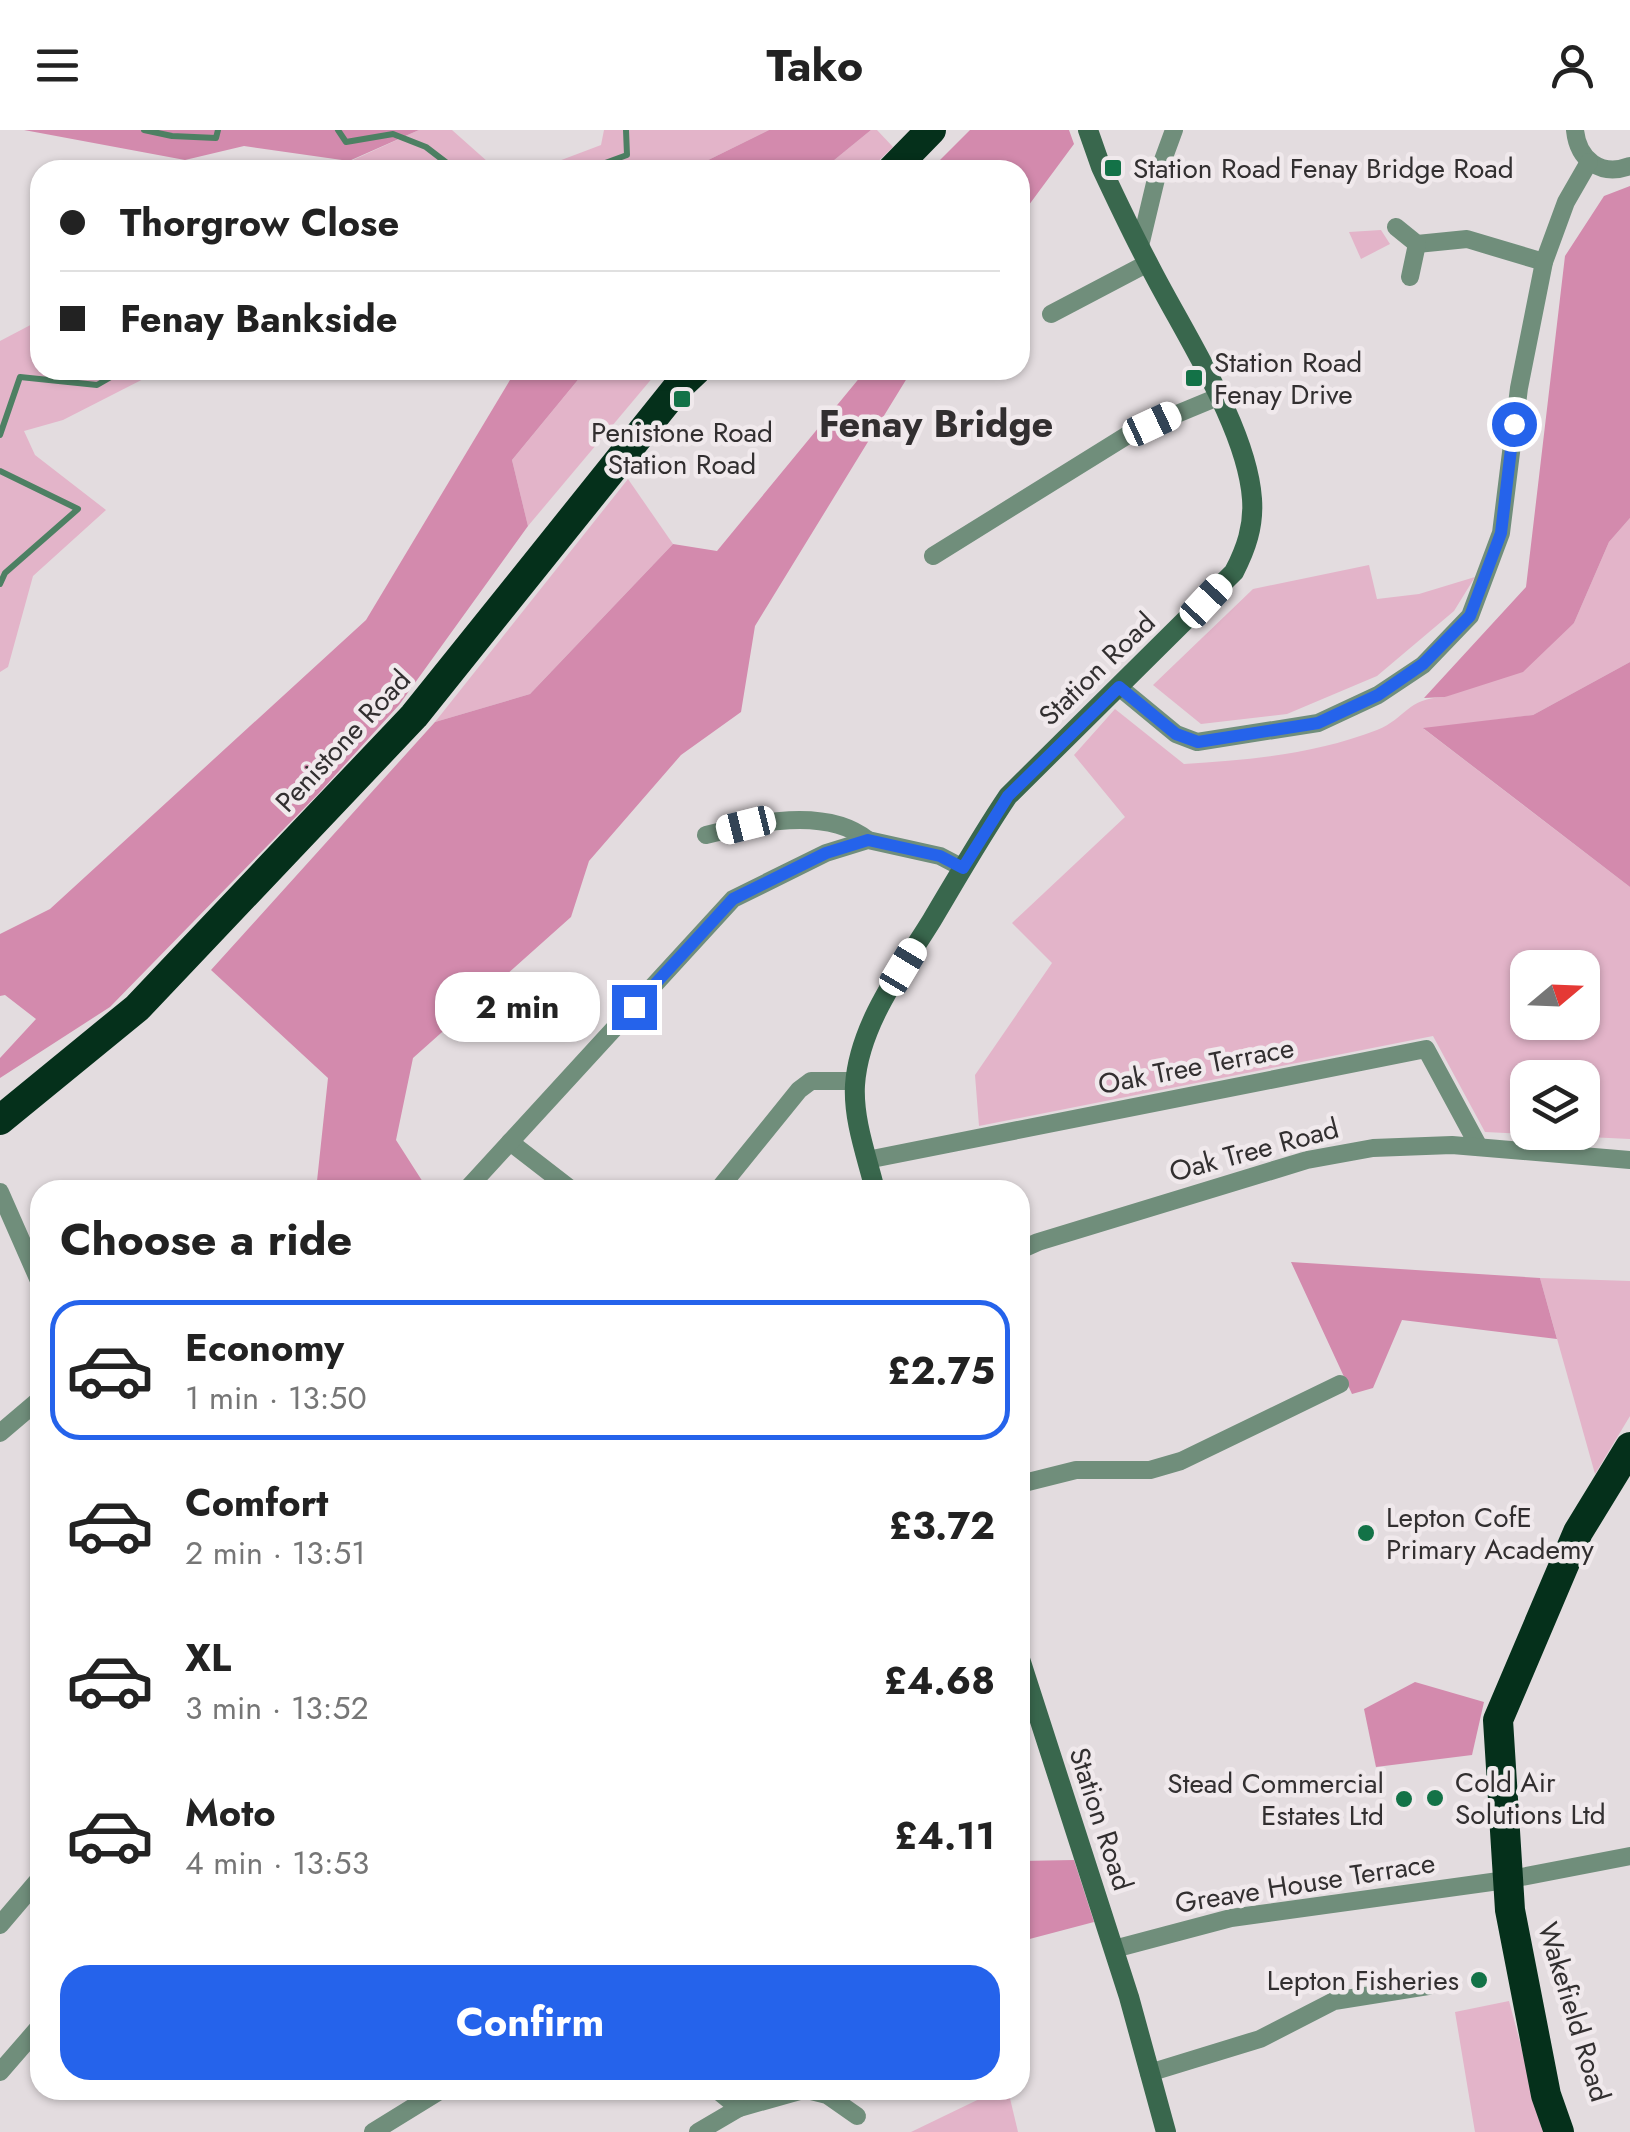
<!DOCTYPE html>
<html lang="en">
<head>
<meta charset="utf-8">
<style>
  body { margin:0; font-family:Jost,sans-serif; background:#f2f2f2; color:#222; height:100vh; display:flex; flex-direction:column; font-size:38px; white-space:nowrap }
  * { box-sizing:border-box; margin:0 }
  p { font-size:32px; color:#767676 }
  .icon { flex:none; width:55px; height:55px; fill:none; stroke:currentColor; stroke-width:2; stroke-linecap:round; stroke-linejoin:round }
  .map { position:relative; flex:1; overflow:hidden }
  .drawer { position:absolute; left:30px; top:1050px; width:1000px; height:920px; display:flex; flex-direction:column; background:#fff; border-radius:30px; box-shadow:0 2px 8px #0004 }
  .drawer>* { flex:none }
  .guide { position:absolute; left:30px; top:30px; width:1000px; height:220px; border-radius:30px; box-shadow:0 2px 8px #0004; display:grid; align-content:center; height:220px; padding:0 30px; background:#fff }
  .needle { width:65px; rotate:71deg }
  .fabs { position:absolute; left:1510px; top:820px; display:grid; gap:20px }
  .fabs a { display:grid; place-items:center; width:90px; height:90px; border-radius:20px; background:#fff; box-shadow:0 2px 8px #0004; font-size:50px }
  .end { position:absolute; width:45px; height:45px; margin:-22px; border:12px solid #2563eb; background:#fff; box-shadow:0 0 0 5px #fff }
  .from { border-radius:50% }
  .bubble { position:absolute; height:70px; border-radius:30px; background:#fff; box-shadow:0 2px 8px #0004; font-size:32px; font-weight:700; line-height:70px; text-align:center }
  .car { position:absolute; width:30px; height:60px; margin:-30px -15px; border-radius:12px; box-shadow:0 0 8px 2px #0007; background:linear-gradient(#fff 24%,#345 0 40%,#fff 0 76%,#345 0 86%,#fff 0) }
  .guide b { display:flex; align-items:center; gap:35px; height:95px; font-size:38px }
  .guide b+b { border-top:2px solid #e0e0e0 }
  .guide i { width:25px; height:25px; background:#222 }
  ul { padding:0; list-style:none }
  li { display:flex; align-items:center; gap:30px; height:140px; margin:0 20px 15px; padding:0 10px; border:5px solid transparent; border-radius:30px }
  li div { flex:1 }
  li b { display:block; font-size:38px }
  li em { font-style:normal; font-weight:700 }
  li.active { border-color:#2563eb }
  li>.icon { width:90px; height:90px; stroke-width:1.5 }
  h2 { padding:0 30px; font-size:45px; line-height:120px }
  .button { display:flex; gap:20px; margin-top:auto; padding:20px 30px }
  .button a { flex:1; height:115px; border-radius:30px; background:#2563eb; color:#fff; font-size:40px; font-weight:700; line-height:115px; text-align:center }
  header { display:flex; justify-content:space-between; align-items:center; height:130px; padding:0 30px; background:#fff; font-size:45px; font-weight:700 }
  .map>svg:first-child { display:block }
  .green { fill:#e3b4c9; fill-rule:evenodd }
  .forest { fill:#d38aad }
  .lines { fill:none; stroke-linecap:round; stroke-linejoin:round }
  .stream { stroke:#4d8063; stroke-width:6 }
  .street { stroke:#708e7b; stroke-width:18 }
  .secondary { stroke:#39674d; stroke-width:20 }
  .highway { stroke:#05301b; stroke-width:30 }
  .route { stroke:#2563eb; stroke-width:12 }
  .poi-dot { fill:#137247; stroke:#f0e9ec; stroke-width:4 }
  .labels { text-anchor:middle; dominant-baseline:central; stroke-width:9; stroke-linejoin:round; paint-order:stroke }
  .poi-label { font-size:28px; fill:#322f30; stroke:#f0e9ec; text-anchor:start }
  .street-label { font-size:28px; fill:#322f30; stroke:#f0e9ec }
  .district-label { font-size:38px; font-weight:bold; fill:#322f30; stroke:#f0e9ec }
</style>
</head>
<body>
<header><svg class="icon" aria-label="menu" viewBox="0 0 24 24"><path d="M4 6h16M4 12h16M4 18h16"/></svg>Tako<svg class="icon" aria-label="person" viewBox="0 0 24 24"><circle cx="12" cy="8" r="4"/><path d="M4 21q1-7 8-7t8 7"/></svg></header>
<div class="map">
<svg width="1630" height="2002" viewBox="0 0 1630 2002">
  <rect width="100%" height="100%" fill="#e3dcdf"/>
  <g class="green">
    <polygon points="419,0 452,0 497,40 331,40"/>
    <polygon points="604,0 769,0 688,40 535,40 601,15"/>
    <polygon points="871,0 877,0 893,17 869,40 822,40"/>
    <polygon points="1381,100 1390,114 1361,129 1349,102"/>
    <polygon points="40,190 40,240 161,240 63,290 24,301 35,325 106,380 33,446 8,537 0,542 0,211"/>
    <polygon points="586,240 659,240 528,396 512,330"/>
    <polygon points="628,349 673,414 530,564 435,592"/>
    <path d="M1630 388V532L1533 585 1424 599 1630 757V1009L1485 1002 1433 906 979 996 975 945 1052 833 1012 793 1125 687 1074 625 1115 579 1184 634C1250 630 1315 624 1377 600 1407 588 1406 568 1445 567L1574 493 1609 412ZM1528 838H1582V892H1528ZM1528 948H1582V1002H1528Z"/>
    <polygon points="1369,435 1377,469 1419,464 1475,447 1454,481 1377,546 1287,584 1201,594 1153,555 1253,459"/>
    <polygon points="1540,1148 1630,1151 1630,1286 1595,1344"/>
    <polygon points="1509,1871 1544,2002 1475,2002 1455,1882"/>
    <polygon points="998,1960 1008,1960 1018,2002 911,2002"/>
  </g>
  <g class="forest">
    <polygon points="24,0 419,0 349,31 244,16 185,30"/>
    <polygon points="769,0 871,0 822,40 688,40"/>
    <polygon points="970,0 1069,0 1074,14 1020,87 1020,40 930,40"/>
    <polygon points="1630,56 1630,388 1609,412 1574,493 1523,542 1445,567 1424,568 1526,457 1565,126 1604,66"/>
    <polygon points="516,240 586,240 512,330 528,396 399,575 320,662 110,877 0,948 0,928 36,889 5,865 0,866 0,804 50,779 366,490"/>
    <polygon points="866,240 912,240 755,496 741,582 681,625 589,731 571,787 413,928 396,1010 428,1060 327,1060 317,1051 328,948 211,840 435,592 530,564 673,414 717,421"/>
    <polygon points="1630,532 1630,757 1423,598 1533,585"/>
    <polygon points="1291,1132 1540,1148 1557,1209 1402,1190 1373,1258 1352,1264"/>
    <polygon points="1415,1552 1484,1572 1472,1625 1376,1637 1364,1579"/>
    <polygon points="1074,1730 1094,1792 1022,1811 1020,1815 1020,1731"/>
  </g>
  <g class="lines">
    <g class="stream">
      <polyline points="144,0 172,6 216,8 218,0"/>
      <polyline points="338,0 346,12 393,4 426,17 456,40"/>
      <polyline points="586,40 627,25 626,0"/>
      <polyline points="0,305 20,247 97,255 123,240"/>
      <polyline points="0,341 78,379 5,443 0,454"/>
    </g>
    <g class="street">
      <path d="M1575 0C1578 30 1601 47 1630 36"/>
      <polyline points="1396,97 1417,114 1467,109 1544,132"/>
      <polyline points="1140,116 1156,49 1174,0"/>
      <polyline points="1410,147 1417,114"/>
      <polyline points="1051,184 1148,133"/>
      <polyline points="933,426 1131,303 1218,267"/>
      <polyline points="1119,557 1176,604 1197,612 1318,593 1378,565 1423,535 1470,486 1501,403 1519,258 1544,132 1566,72 1589,32"/>
      <path d="M706 705C754 693 826 676 868 710"/>
      <polyline points="510,1012 572,1060"/>
      <polyline points="867,1030 1426,919 1479,1017"/>
      <polyline points="466,1060 733,769 826,723 868,710 940,726 963,738"/>
      <polyline points="718,1060 799,960 811,951 855,951"/>
      <polyline points="0,1062 40,1153"/>
      <polyline points="1020,1120 1038,1112 1307,1030 1373,1018 1452,1015 1630,1030"/>
      <polyline points="0,1303 40,1269"/>
      <polyline points="1020,1354 1076,1340 1150,1340 1181,1331 1340,1254"/>
      <polyline points="0,1795 40,1748"/>
      <polyline points="1114,1819 1231,1788 1506,1750 1630,1726"/>
      <polyline points="0,1942 40,1896"/>
      <polyline points="1149,1943 1260,1909 1334,1871 1428,1856"/>
      <polyline points="717,1960 739,1978 803,1960"/>
      <polyline points="807,1960 827,1965 857,1986"/>
      <polyline points="373,2002 441,1960"/>
      <polyline points="698,2002 739,1978"/>
    </g>
    <g class="secondary">
      <path d="M875 1060C867 1027 853 990 855 955 859 895 901 840 932 790 957 748 981 706 1008 666L1234 442C1246 419 1254 396 1252 369 1247 296 1181 199 1148 133 1131 101 1116 69 1101 37L1088 0"/>
      <polyline points="1020,1529 1129,1867 1166,2002"/>
    </g>
    <g class="highway">
      <polyline points="892,40 931,0"/>
      <polyline points="0,990 137,878 414,586 678,257 696,240"/>
      <polyline points="1559,2002 1546,1965 1510,1780 1498,1590 1578,1402 1630,1317"/>
    </g>
  </g>
  <g class="lines">
    <polyline class="route" points="634,877 733,769 826,723 868,710 940,726 963,738 1008,666 1119,557 1176,604 1198,612 1318,593 1378,565 1423,534 1470,486 1501,403 1514,294"/>
  </g>
  <g class="poi-dot">
    <rect x="1103" y="28" width="20" height="20" rx="5"/>
    <rect x="1184" y="238" width="20" height="20" rx="5"/>
    <rect x="672" y="259" width="20" height="20" rx="5"/>
    <circle cx="1366" cy="1403" r="10"/>
    <circle cx="1435" cy="1668" r="10"/>
    <circle cx="1404" cy="1669" r="10"/>
    <circle cx="1479" cy="1850" r="10"/>
  </g>
  <g class="labels">
    <g class="poi-label">
      <text x="1133" y="38">Station Road Fenay Bridge Road</text>
      <text x="1214" y="232">Station Road<tspan x="1214" dy="32">Fenay Drive</tspan></text>
      <text x="682" y="302" text-anchor="middle">Penistone Road<tspan x="682" dy="32">Station Road</tspan></text>
      <text x="1386" y="1387">Lepton CofE<tspan x="1386" dy="32">Primary Academy</tspan></text>
      <text x="1455" y="1652">Cold Air<tspan x="1455" dy="32">Solutions Ltd</tspan></text>
      <text x="1384" y="1653" text-anchor="end">Stead Commercial<tspan x="1384" dy="32">Estates Ltd</tspan></text>
      <text x="1459" y="1850" text-anchor="end">Lepton Fisheries</text>
    </g>
    <g class="street-label">
      <text transform="translate(1097 539) rotate(-44)">Station Road</text>
      <text transform="translate(343 611) rotate(-47)">Penistone Road</text>
      <text transform="translate(1196 936) rotate(-11)">Oak Tree Terrace</text>
      <text transform="translate(1254 1020) rotate(-15)">Oak Tree Road</text>
      <text transform="translate(1101 1689) rotate(72)">Station Road</text>
      <text transform="translate(1305 1753) rotate(-9)">Greave House Terrace</text>
      <text transform="translate(1574 1882) rotate(73)">Wakefield Road</text>
    </g>
    <g class="district-label">
      <text x="936" y="293">Fenay Bridge</text>
    </g>
  </g>
</svg>
<div class="fabs">
<a><svg class="needle" viewBox="-14 -14 28 28"><path d="M0-13l5 13h-10z" fill="#e53935"/><path d="M0 13l5-13h-10z" fill="#767676"/></svg></a>
<a><svg class="icon" aria-label="layers" viewBox="0 0 24 24"><path d="M12 4l9 5-9 5-9-5zM3 14l9 5 9-5"/></svg></a>
</div>
<i class="end from" style="left:1514px;top:294px"></i>
<i class="end" style="left:634px;top:877px"></i>
<div class="bubble" style="left:435px;top:842px;width:165px">2 min</div>
<i class="car" style="left:1152px;top:294px;rotate:65deg"></i>
<i class="car" style="left:1206px;top:471px;rotate:43deg"></i>
<i class="car" style="left:746px;top:695px;rotate:256deg"></i>
<i class="car" style="left:903px;top:837px;rotate:31deg"></i>
<div class="guide">
<b><i class="from"></i>Thorgrow Close</b>
<b><i></i>Fenay Bankside</b>
</div>
<section class="drawer">
<h2>Choose a ride</h2>
<ul>
<li class="active"><svg class="icon" aria-label="car" viewBox="0 0 24 24"><path d="M5 17H2v-5l4-1 3-4h7l3 4 3 1v5h-3M9 17h6M6 11h13"/><circle cx="7" cy="17" r="2"/><circle cx="17" cy="17" r="2"/></svg><div><b>Economy</b><p>1 min · 13:50</p></div><em>£2.75</em></li>
<li><svg class="icon" aria-label="car" viewBox="0 0 24 24"><path d="M5 17H2v-5l4-1 3-4h7l3 4 3 1v5h-3M9 17h6M6 11h13"/><circle cx="7" cy="17" r="2"/><circle cx="17" cy="17" r="2"/></svg><div><b>Comfort</b><p>2 min · 13:51</p></div><em>£3.72</em></li>
<li><svg class="icon" aria-label="car" viewBox="0 0 24 24"><path d="M5 17H2v-5l4-1 3-4h7l3 4 3 1v5h-3M9 17h6M6 11h13"/><circle cx="7" cy="17" r="2"/><circle cx="17" cy="17" r="2"/></svg><div><b>XL</b><p>3 min · 13:52</p></div><em>£4.68</em></li>
<li><svg class="icon" aria-label="car" viewBox="0 0 24 24"><path d="M5 17H2v-5l4-1 3-4h7l3 4 3 1v5h-3M9 17h6M6 11h13"/><circle cx="7" cy="17" r="2"/><circle cx="17" cy="17" r="2"/></svg><div><b>Moto</b><p>4 min · 13:53</p></div><em>£4.11</em></li>
</ul>
<div class="button"><a>Confirm</a></div>
</section>
</div>
</body>
</html>
